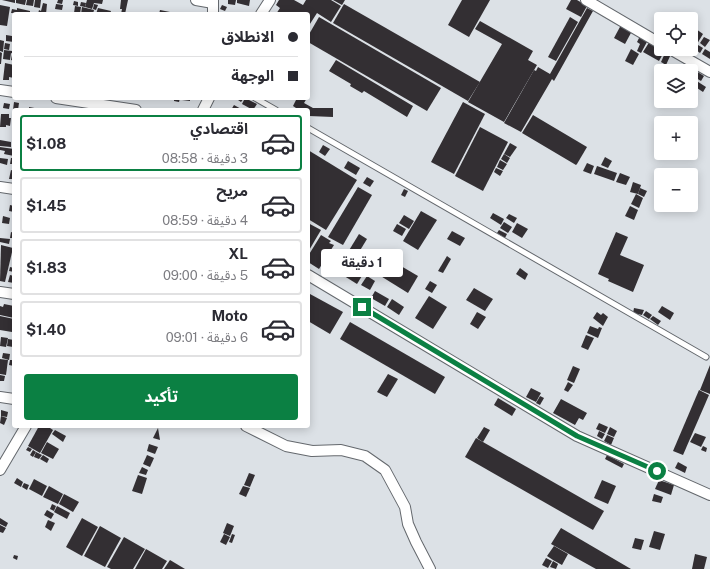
<!DOCTYPE html>
<html lang="ar">
<head>
<meta charset="utf-8">
<style>
  body { margin:0; font-family:"Public Sans","Noto Sans Arabic",sans-serif; background:#f2f2f3; color:#2b2b33; direction:rtl; height:100vh; display:flex; flex-direction:column; font-size:15px; white-space:nowrap }
  * { box-sizing:border-box; margin:0 }
  p { font-size:13px; color:#7c7c81 }
  .icon { flex:none; width:22px; height:22px; fill:none; stroke:currentColor; stroke-width:2; stroke-linecap:round; stroke-linejoin:round }
  .map { position:relative; flex:1; overflow:hidden; direction:ltr }
  .side { position:absolute; left:12px; top:108px; width:298px; height:320px; display:flex; flex-direction:column; background:#fff; border-radius:4px; box-shadow:0 2px 10px #0003; direction:rtl }
  .side>* { flex:none }
  .banner { position:absolute; left:12px; top:12px; width:298px; height:88px; border-radius:4px; box-shadow:0 2px 10px #0003; direction:rtl; display:grid; align-content:center; height:88px; padding:0 12px; background:#fff }
  .controls { position:absolute; left:654px; top:12px; display:grid; gap:8px }
  .controls a { display:grid; place-items:center; width:44px; height:44px; border-radius:4px; background:#fff; box-shadow:0 2px 10px #0003; font-size:20px }
  .end { position:absolute; width:18px; height:18px; margin:-9px; border:5px solid #0b8043; background:#fff; box-shadow:0 0 0 2px #fff }
  .from { border-radius:50% }
  .bubble { position:absolute; height:28px; border-radius:4px; background:#fff; box-shadow:0 2px 10px #0003; font-size:13px; font-weight:700; line-height:28px; text-align:center; direction:rtl }
  .banner b { display:flex; align-items:center; gap:14px; height:38px; font-size:15px }
  .banner b+b { border-top:1px solid #e1e1e2 }
  .banner i { width:10px; height:10px; background:#2b2b33 }
  ul { padding:7px 0 0; list-style:none }
  li { display:flex; align-items:center; gap:12px; height:56px; margin:0 8px 6px; padding:0 4px; border:2px solid #e1e1e2; border-radius:4px }
  li div { flex:1 }
  li b { display:block; font-size:15px }
  li em { font-style:normal; font-weight:700 }
  li.active { border-color:#0b8043 }
  li>.icon { width:36px; height:36px; stroke-width:1.5 }
  .button { display:flex; gap:8px; margin-top:auto; padding:8px 12px }
  .button a { flex:1; height:46px; border-radius:4px; background:#0b8043; color:#fff; font-size:16px; font-weight:700; line-height:46px; text-align:center }
  .map>svg:first-child { display:block }
  .building { fill:#332f33 }
  .lines { fill:none; stroke-linecap:round; stroke-linejoin:round }
  .service-casing { stroke:#64686d; stroke-width:7 }
  .minor-casing { stroke:#64686d; stroke-width:12 }
  .service { stroke:#fff; stroke-width:5 }
  .minor { stroke:#fff; stroke-width:10 }
  .route { stroke:#0b8043; stroke-width:5 }
</style>
</head>
<body>
<div class="map">
<svg width="710" height="569" viewBox="0 0 710 569">
  <rect width="100%" height="100%" fill="#dce1e6"/>
  <g class="building">
    <polygon points="2,0 15,0 15,3"/>
    <polygon points="16,0 26,0 25,5 16,3"/>
    <polygon points="27,0 34,0 33,6 26,5"/>
    <polygon points="35,0 41,0 40,8 34,7"/>
    <polygon points="58,0 63,0 62,4 57,3"/>
    <polygon points="87,0 103,0 102,4 94,3 92,9 85,7"/>
    <polygon points="121,0 128,0 125,14 121,14 122,9 120,9"/>
    <polygon points="228,0 236,0 235,5 228,4"/>
    <polygon points="237,0 250,0 249,6 237,3"/>
    <polygon points="279,0 294,0 303,5 306,0 331,0 341,6 331,22 317,13 308,27 308,14 276,14 280,8 276,5"/>
    <polygon points="333,0 345,0 342,5"/>
    <polygon points="462,0 490,0 469,37 448,25"/>
    <polygon points="571,0 577,0 587,6 581,17 566,9"/>
    <polygon points="74,1 78,2 78,6 73,5"/>
    <polygon points="81,2 86,3 85,7 80,6"/>
    <polygon points="43,3 47,4 46,14 38,14 39,10 41,11"/>
    <polygon points="56,4 63,5 62,10 55,9"/>
    <polygon points="94,4 98,5 96,10 93,9"/>
    <polygon points="344,4 480,82 468,101 333,23"/>
    <polygon points="0,5 10,7 7,26 0,25"/>
    <polygon points="222,5 227,7 225,11 220,9"/>
    <polygon points="75,6 81,7 80,14 74,13"/>
    <polygon points="82,7 94,10 93,14 81,14"/>
    <polygon points="17,8 30,11 30,14 11,13 12,9 17,10"/>
    <polygon points="98,8 111,11 110,14 96,14"/>
    <polygon points="587,8 593,11 554,81 552,79 521,132 504,123 534,70 536,71 538,67 550,74"/>
    <polygon points="160,10 175,13 175,14 159,14"/>
    <polygon points="663,14 668,17 667,19 661,19 661,29 656,26"/>
    <polygon points="319,17 441,88 427,111 308,42 308,36"/>
    <polygon points="570,17 578,22 556,61 548,57"/>
    <polygon points="480,21 533,51 528,60 537,65 504,122 468,102 502,44 475,29"/>
    <polygon points="621,25 632,31 625,44 614,38"/>
    <polygon points="13,28 14,42 6,41 6,35 12,36"/>
    <polygon points="696,29 703,34 694,49 691,47 691,37"/>
    <polygon points="640,36 648,40 641,53 637,51 640,44 637,42"/>
    <polygon points="704,37 710,40 705,47 700,43"/>
    <polygon points="0,40 4,41 3,52 0,51"/>
    <polygon points="650,41 661,49 665,50 659,61 643,52"/>
    <polygon points="5,43 10,44 9,50 4,49"/>
    <polygon points="698,45 703,48 700,53 696,50"/>
    <polygon points="12,48 14,48 14,54 11,53 10,60 3,59 4,50 12,51"/>
    <polygon points="631,49 639,54 633,65 625,61"/>
    <polygon points="705,49 710,52 710,59 702,54"/>
    <polygon points="666,51 671,54 666,65 661,62"/>
    <polygon points="0,52 2,53 1,64 0,64"/>
    <polygon points="12,55 14,55 14,61 11,60"/>
    <polygon points="336,60 413,106 407,117 364,91 362,93 350,86 351,84 329,71"/>
    <polygon points="5,63 14,65 14,78 9,77 9,80 3,80"/>
    <polygon points="696,71 704,76 701,81 693,76"/>
    <polygon points="692,78 706,87 703,92 691,84"/>
    <polygon points="174,98 180,98 179,102 174,101"/>
    <polygon points="183,98 190,98 190,101 182,100"/>
    <polygon points="235,98 244,98 241,102"/>
    <polygon points="245,98 257,104 253,110 242,104"/>
    <polygon points="297,98 307,98 304,103 313,108 333,108 333,117 309,116 308,110 299,110 293,106"/>
    <polygon points="14,102 19,103 18,110 13,110"/>
    <polygon points="463,102 485,114 454,174 431,162"/>
    <polygon points="4,103 10,104 9,109 3,108"/>
    <polygon points="234,105 243,110 231,110"/>
    <polygon points="29,107 40,109 40,110 29,110"/>
    <polygon points="1,114 9,114 9,118 11,118 10,126 6,125 6,127 0,127"/>
    <polygon points="533,115 587,147 577,164 576,165 522,133"/>
    <polygon points="480,127 508,142 483,191 455,176"/>
    <polygon points="0,140 11,142 11,147 0,146"/>
    <polygon points="510,143 517,147 510,157 504,154"/>
    <polygon points="323,145 330,149 325,156 319,152"/>
    <polygon points="0,147 14,149 14,156 4,154 5,151 0,150"/>
    <polygon points="308,150 357,180 326,230 308,219"/>
    <polygon points="504,154 510,158 507,163 501,159"/>
    <polygon points="605,157 612,161 608,168 601,165"/>
    <polygon points="0,158 8,159 7,165 0,163"/>
    <polygon points="11,158 14,158 14,164 10,164"/>
    <polygon points="500,160 507,164 503,170 497,167"/>
    <polygon points="348,161 360,168 356,175 344,168"/>
    <polygon points="587,163 594,166 591,174 583,171"/>
    <polygon points="597,166 617,173 614,181 594,174"/>
    <polygon points="496,168 503,171 500,176 494,172"/>
    <polygon points="11,170 14,171 14,179 9,179"/>
    <polygon points="620,173 630,177 626,185 616,182"/>
    <polygon points="367,177 374,181 370,187 363,183"/>
    <polygon points="633,182 641,185 638,194 630,192"/>
    <polygon points="358,187 372,195 343,245 328,237"/>
    <polygon points="640,188 647,191 644,197 638,194"/>
    <polygon points="404,189 408,191 405,197 401,195"/>
    <polygon points="636,194 643,198 639,208 631,204"/>
    <polygon points="10,205 14,206 14,212 9,211"/>
    <polygon points="675,205 681,205 683,206 681,209"/>
    <polygon points="630,206 638,210 634,220 625,216"/>
    <polygon points="421,211 437,220 418,250 403,241"/>
    <polygon points="493,213 504,219 501,225 490,218"/>
    <polygon points="509,214 517,218 514,223 506,218"/>
    <polygon points="404,215 414,221 409,229 399,223"/>
    <polygon points="3,216 10,218 9,224 2,223"/>
    <polygon points="504,222 512,227 508,233 500,228"/>
    <polygon points="308,223 321,230 308,252"/>
    <polygon points="517,223 528,229 522,238 512,232"/>
    <polygon points="397,224 406,229 402,236 393,231"/>
    <polygon points="499,230 507,234 505,238 497,233"/>
    <polygon points="452,231 465,238 460,246 447,239"/>
    <polygon points="11,232 14,233 14,238 10,238"/>
    <polygon points="616,232 628,237 620,255 644,265 633,292 608,281 609,279 598,274"/>
    <polygon points="359,234 367,239 356,257 348,252"/>
    <polygon points="321,235 331,241 329,243 334,245 319,269 308,262 308,256"/>
    <polygon points="0,238 10,239 9,244 0,242"/>
    <polygon points="1,245 13,248 5,282 0,281"/>
    <polygon points="447,256 451,259 443,273 438,271"/>
    <polygon points="389,259 418,276 408,293 379,275"/>
    <polygon points="349,261 365,271 357,284 341,274"/>
    <polygon points="10,267 14,268 14,272 9,271"/>
    <polygon points="520,268 528,274 525,280 516,274"/>
    <polygon points="10,275 14,276 14,283 8,282"/>
    <polygon points="367,276 375,281 370,290 361,285"/>
    <polygon points="430,281 437,285 432,293 425,289"/>
    <polygon points="474,288 493,299 485,311 466,300"/>
    <polygon points="375,291 389,299 385,306 371,298"/>
    <polygon points="310,294 343,312 330,334 308,321 308,298"/>
    <polygon points="429,296 447,307 433,329 415,318"/>
    <polygon points="392,299 404,307 399,315 387,307"/>
    <polygon points="4,304 14,306 14,318 0,315 0,306 3,307"/>
    <polygon points="662,306 674,313 670,320 658,312"/>
    <polygon points="634,308 644,310 642,315 633,313"/>
    <polygon points="646,311 652,315 649,319 643,315"/>
    <polygon points="477,312 486,317 478,329 470,324"/>
    <polygon points="597,312 601,315 603,313 608,317 603,326 593,318"/>
    <polygon points="0,316 14,319 12,332 0,330"/>
    <polygon points="653,316 661,321 658,325 650,319"/>
    <polygon points="350,322 445,377 435,394 340,339"/>
    <polygon points="590,326 598,329 599,327 602,328 598,338 587,333"/>
    <polygon points="586,335 594,338 588,350 581,347"/>
    <polygon points="1,337 8,338 6,347 0,346"/>
    <polygon points="8,339 14,340 13,347 7,346"/>
    <polygon points="3,353 10,354 9,360 2,358"/>
    <polygon points="0,359 8,360 6,375 0,374"/>
    <polygon points="10,360 14,360 14,366 9,365"/>
    <polygon points="710,365 710,394 700,390"/>
    <polygon points="573,366 580,369 574,383 567,380"/>
    <polygon points="388,374 398,379 387,397 377,392"/>
    <polygon points="0,375 5,376 4,381 0,381"/>
    <polygon points="568,382 573,385 568,392 564,390"/>
    <polygon points="531,388 541,393 536,402 526,397"/>
    <polygon points="699,390 709,395 683,455 673,451"/>
    <polygon points="540,396 544,398 540,405 536,403"/>
    <polygon points="498,398 516,409 512,416 494,405"/>
    <polygon points="561,399 587,413 583,420 579,418 575,425 553,413"/>
    <polygon points="1,410 8,412 7,417 1,416"/>
    <polygon points="1,416 7,418 4,425 0,423"/>
    <polygon points="599,423 608,427 605,433 596,429"/>
    <polygon points="39,426 47,426 53,430 40,453 28,446"/>
    <polygon points="484,427 490,430 483,442 477,438"/>
    <polygon points="610,427 617,431 614,437 607,434"/>
    <polygon points="158,428 160,440 153,438"/>
    <polygon points="55,430 66,436 63,442 52,434"/>
    <polygon points="599,431 605,434 602,439 597,436"/>
    <polygon points="695,433 706,437 701,447 690,442"/>
    <polygon points="607,435 614,438 611,445 604,441"/>
    <polygon points="476,438 604,511 593,530 465,457"/>
    <polygon points="47,442 59,449 53,459 41,453"/>
    <polygon points="149,444 158,447 155,454 147,451"/>
    <polygon points="703,446 707,448 706,452 701,450"/>
    <polygon points="28,447 32,449 30,452 26,450"/>
    <polygon points="33,450 36,452 33,457 30,455"/>
    <polygon points="36,452 42,455 39,459 34,457"/>
    <polygon points="43,455 49,459 47,463 40,459"/>
    <polygon points="147,455 154,458 150,467 143,464"/>
    <polygon points="607,455 624,464 622,468 605,459"/>
    <polygon points="678,462 687,467 685,473 675,468"/>
    <polygon points="142,467 148,470 146,475 139,473"/>
    <polygon points="249,473 255,475 250,487 244,485"/>
    <polygon points="138,475 147,478 142,494 132,491"/>
    <polygon points="17,478 23,482 21,487 14,483"/>
    <polygon points="34,479 47,486 42,496 29,489"/>
    <polygon points="602,480 616,486 608,504 594,498"/>
    <polygon points="659,480 674,485 671,495 655,489"/>
    <polygon points="24,483 29,485 27,490 22,487"/>
    <polygon points="49,486 63,494 58,504 43,497"/>
    <polygon points="243,486 250,488 246,497 239,494"/>
    <polygon points="64,494 79,502 73,512 59,504"/>
    <polygon points="654,494 663,497 661,503 652,501"/>
    <polygon points="52,504 56,506 54,511 50,509"/>
    <polygon points="57,506 70,513 67,519 54,512"/>
    <polygon points="47,510 54,514 51,519 44,515"/>
    <polygon points="0,518 8,523 6,527 0,524"/>
    <polygon points="82,518 98,527 82,556 66,547"/>
    <polygon points="48,520 55,523 51,531 45,527"/>
    <polygon points="227,523 234,526 230,536 223,533"/>
    <polygon points="0,525 6,528 3,533 0,532"/>
    <polygon points="100,526 121,538 105,567 84,556"/>
    <polygon points="561,528 631,569 596,569 551,544"/>
    <polygon points="654,531 665,534 660,550 649,547"/>
    <polygon points="224,534 230,537 226,545 220,542"/>
    <polygon points="232,534 235,535 232,543 229,542"/>
    <polygon points="124,537 145,549 133,569 111,569 107,567"/>
    <polygon points="635,538 644,540 641,550 632,548"/>
    <polygon points="554,546 568,554 562,565 553,560 554,559 553,560 547,556"/>
    <polygon points="146,549 167,561 162,569 135,569"/>
    <polygon points="695,554 707,557 704,569 692,569"/>
    <polygon points="14,555 18,556 17,560 13,558"/>
    <polygon points="546,558 552,561 548,568 542,565"/>
    <polygon points="170,560 185,569 164,569"/>
    <polygon points="553,561 558,564 556,569 550,567"/>
  </g>
  <g class="lines">
    <defs>
      <g id="service">
        <polyline points="255,98 276,110"/>
        <polyline points="308,128 706,357"/>
      </g>
      <g id="minor">
        <polyline points="196,0 213,3"/>
        <polyline points="586,0 661,44"/>
        <polyline points="213,14 213,0"/>
        <polyline points="261,14 270,0"/>
        <polyline points="670,49 710,72"/>
        <polyline points="0,90 14,92"/>
        <polyline points="56,98 136,110"/>
        <polyline points="203,110 209,98"/>
        <polyline points="0,187 14,189"/>
        <polyline points="308,275 577,436 710,495"/>
        <polyline points="0,292 14,294"/>
        <polyline points="0,397 14,399"/>
        <polyline points="246,426 286,446 312,451 341,450 365,456 385,470 405,507 408,524 416,542 430,569"/>
        <polyline points="0,470 26,426"/>
      </g>
    </defs>
    <use href="#service" class="service-casing"/>
    <use href="#minor" class="minor-casing"/>
    <use href="#service" class="service"/>
    <use href="#minor" class="minor"/>
  </g>
  <g class="lines">
    <polyline class="route" points="362,307 577,436 657,471"/>
  </g>
</svg>
<div class="controls">
<a><svg class="icon" aria-label="locate" viewBox="0 0 24 24"><circle cx="12" cy="12" r="6"/><path d="M12 2v4M12 18v4M2 12h4M18 12h4"/></svg></a>
<a><svg class="icon" aria-label="layers" viewBox="0 0 24 24"><path d="M12 4l9 5-9 5-9-5zM3 14l9 5 9-5"/></svg></a>
<a>+</a>
<a>−</a>
</div>
<i class="end from" style="left:657px;top:471px"></i>
<i class="end" style="left:362px;top:307px"></i>
<div class="bubble" style="left:321px;top:249px;width:82px">1 دقيقة</div>
<div class="banner">
<b><i class="from"></i>الانطلاق</b>
<b><i></i>الوجهة</b>
</div>
<section class="side">
<ul>
<li class="active"><svg class="icon" aria-label="car" viewBox="0 0 24 24"><path d="M5 17H2v-5l4-1 3-4h7l3 4 3 1v5h-3M9 17h6M6 11h13"/><circle cx="7" cy="17" r="2"/><circle cx="17" cy="17" r="2"/></svg><div><b>اقتصادي</b><p>3 دقيقة · 08:58</p></div><em>$1.08</em></li>
<li><svg class="icon" aria-label="car" viewBox="0 0 24 24"><path d="M5 17H2v-5l4-1 3-4h7l3 4 3 1v5h-3M9 17h6M6 11h13"/><circle cx="7" cy="17" r="2"/><circle cx="17" cy="17" r="2"/></svg><div><b>مريح</b><p>4 دقيقة · 08:59</p></div><em>$1.45</em></li>
<li><svg class="icon" aria-label="car" viewBox="0 0 24 24"><path d="M5 17H2v-5l4-1 3-4h7l3 4 3 1v5h-3M9 17h6M6 11h13"/><circle cx="7" cy="17" r="2"/><circle cx="17" cy="17" r="2"/></svg><div><b>XL</b><p>5 دقيقة · 09:00</p></div><em>$1.83</em></li>
<li><svg class="icon" aria-label="car" viewBox="0 0 24 24"><path d="M5 17H2v-5l4-1 3-4h7l3 4 3 1v5h-3M9 17h6M6 11h13"/><circle cx="7" cy="17" r="2"/><circle cx="17" cy="17" r="2"/></svg><div><b>Moto</b><p>6 دقيقة · 09:01</p></div><em>$1.40</em></li>
</ul>
<div class="button"><a>تأكيد</a></div>
</section>
</div>
</body>
</html>
